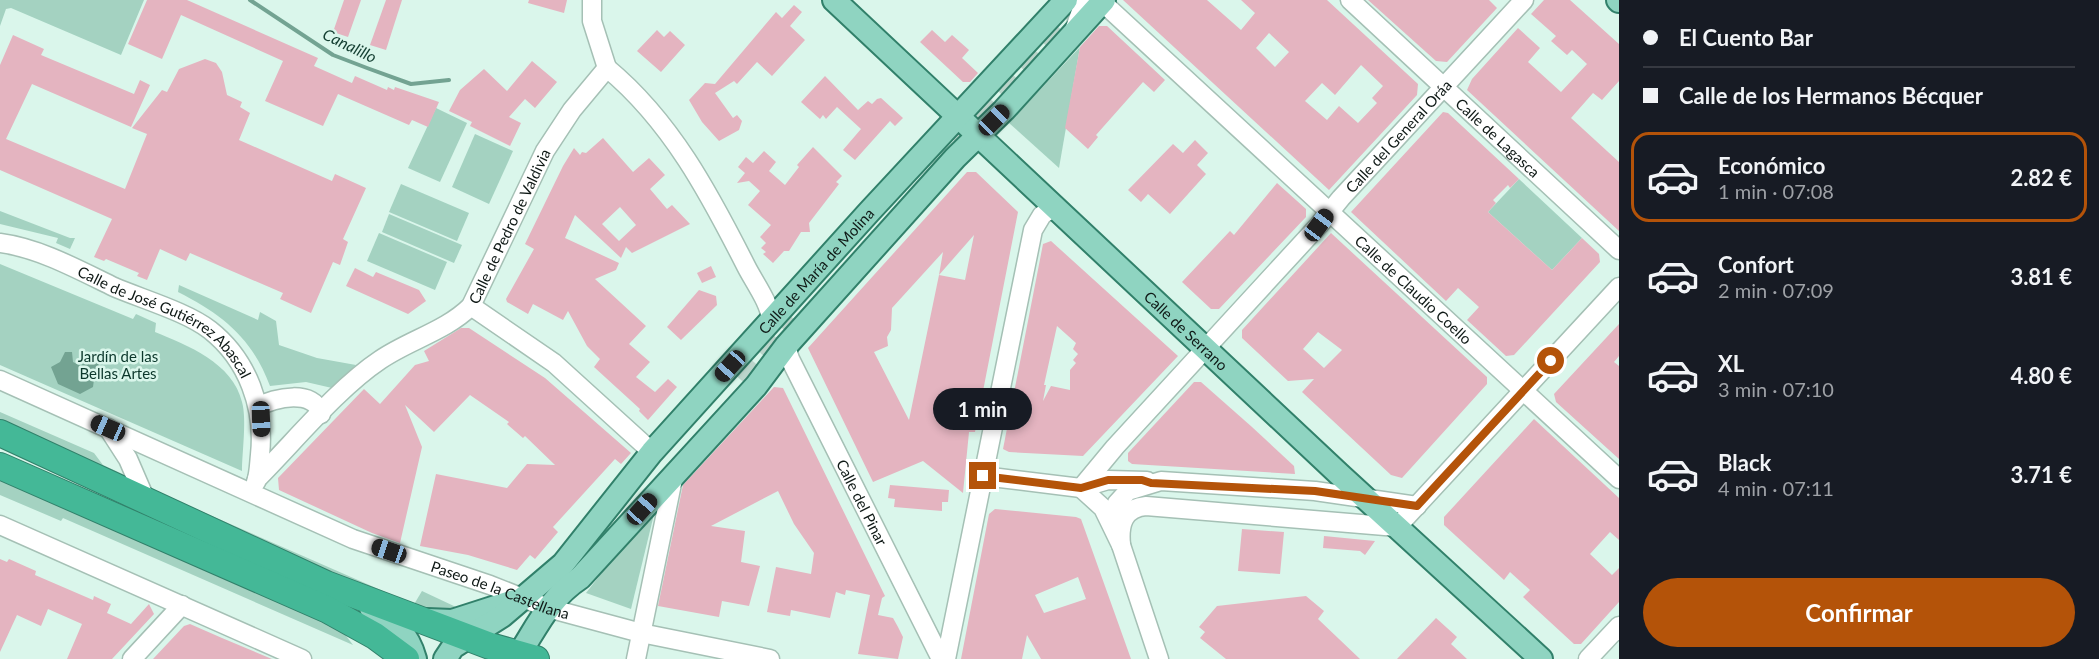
<!DOCTYPE html>
<html lang="es">
<head>
<meta charset="utf-8">
<style>
  body { margin:0; font-family:Lato,sans-serif; background:#20242c; color:#f1f3f6; height:100vh; display:flex; flex-direction:column; font-size:22px; white-space:nowrap }
  * { box-sizing:border-box; margin:0 }
  p { font-size:20px; color:#9ea1a6 }
  .icon { flex:none; width:33px; height:33px; fill:none; stroke:currentColor; stroke-width:2; stroke-linecap:round; stroke-linejoin:round }
  .map { position:relative; flex:1; overflow:hidden }
  .panel { display:flex; flex-direction:column; background:#171b24; width:480px }
  .panel>* { flex:none }
  .guide { display:grid; align-content:center; height:132px; padding:0 24px; background:#171b24 }
  .end { position:absolute; width:27px; height:27px; margin:-14px; border:8px solid #b45309; background:#fff; box-shadow:0 0 0 3px #fff }
  .from { border-radius:50% }
  .bubble { position:absolute; height:42px; border-radius:21px; background:#171b24; box-shadow:0 3px 9px #0003; font-size:20px; font-weight:700; line-height:42px; text-align:center }
  .car { position:absolute; width:18px; height:36px; margin:-18px -9px; border-radius:8px; box-shadow:0 0 4px 2px #0007; background:linear-gradient(#222 24%,#8ab4d8 0 40%,#222 0 76%,#8ab4d8 0 86%,#222 0) }
  .guide b { display:flex; align-items:center; gap:21px; height:57px; font-size:22px }
  .guide b+b { border-top:2px solid #363941 }
  .guide i { width:15px; height:15px; background:#f1f3f6 }
  ul { padding:0; list-style:none }
  li { display:flex; align-items:center; gap:18px; height:90px; margin:0 12px 9px; padding:0 12px; border:3px solid transparent; border-radius:18px }
  li div { flex:1 }
  li b { display:block; font-size:22px }
  li em { font-style:normal; font-weight:700 }
  li.selected { border-color:#b45309 }
  li>.icon { width:54px; height:54px; stroke-width:1.5 }
  .cta { display:flex; gap:12px; margin-top:auto; padding:12px 24px }
  .cta a { flex:1; height:69px; border-radius:36px; background:#b45309; color:#fff; font-size:24px; font-weight:700; line-height:69px; text-align:center }
  main { display:flex; flex:1; min-height:0 }
  .map>svg:first-child { display:block }
  .green { fill:#a4d2c1 }
  .water { fill:#73a392 }
  .lines { fill:none; stroke-linecap:round; stroke-linejoin:round }
  .stream { stroke:#73a392; stroke-width:4 }
  .building { fill:#e4b4c0; fill-rule:evenodd }
  .major-tunnel { stroke:#bbd5cb; stroke-width:22; stroke-dasharray:22 11; stroke-linecap:butt }
  .minor-casing { stroke:#a5c0b5; stroke-width:21 }
  .major-casing { stroke:#31806a; stroke-width:26 }
  .highway-casing { stroke:#31806a; stroke-width:28 }
  .minor { stroke:#fff; stroke-width:18 }
  .major { stroke:#8fd4c1; stroke-width:22 }
  .highway { stroke:#44b897; stroke-width:26 }
  .route { stroke:#b45309; stroke-width:8 }
  .labels { text-anchor:middle; dominant-baseline:central; stroke-width:5; stroke-linejoin:round; paint-order:stroke }
  .street-label { font-size:15px; fill:#0e1815; stroke:#daf6eb }
  .park-label { font-size:15px; fill:#0b372b; stroke:#daf6eb }
  .water-label { font-size:16px; font-style:italic; fill:#143f32; stroke:#daf6eb }
</style>
</head>
<body>
<main>
<div class="map">
<svg width="1619" height="659" viewBox="0 0 1619 659">
  <rect width="100%" height="100%" fill="#daf6eb"/>
  <g class="green">
    <polygon points="0,0 144,0 121,55 11,8 6,9 0,26"/>
    <polygon points="1080,47 1059,168 1009,123"/>
    <polygon points="436,108 467,123 440,182 408,168"/>
    <polygon points="475,134 513,151 489,204 452,187"/>
    <polygon points="1519,179 1582,238 1552,270 1488,212"/>
    <polygon points="401,184 469,213 457,241 389,212"/>
    <polygon points="0,211 70,238 75,238 70,249 56,243 58,238 0,224"/>
    <polygon points="389,214 462,245 454,263 382,232"/>
    <polygon points="379,233 447,262 435,290 367,261"/>
    <path d="M0 264 133 319 136 314 156 323 155 332C187 345 233 363 242 402 247 420 242 452 242 471L0 365Z"/>
    <path d="M179 285 258 320 260 312 276 321 279 345 317 358 356 365 332 388 306 382 270 386C252 338 223 315 178 292Z"/>
    <polygon points="0,412 94,453 103,465 127,476 129,481 0,421"/>
    <polygon points="0,480 144,540 341,629 353,645 63,518 61,521 0,495"/>
    <polygon points="155,491 399,598 397,603 164,498"/>
    <polygon points="657,502 631,609 586,593"/>
    <polygon points="422,591 456,607 457,611 436,611 413,606"/>
  </g>
  <polygon class="water" points="65,352 72,352 73,362 81,366 90,355 97,356 99,367 95,372 93,387 80,394 58,384 51,367 60,362"/>
  <g class="lines">
    <polyline class="stream" points="250,0 333,55 367,68 411,84 449,80"/>
  </g>
  <g class="building">
    <polygon points="147,0 187,0 318,58 314,66 352,83 355,76 387,90 388,87 394,90 395,87 439,102 428,127 412,120 409,125 338,94 323,126 265,101 283,61 181,15 162,59 128,44"/>
    <polygon points="344,0 361,0 348,37 333,32"/>
    <polygon points="386,0 402,0 386,50 370,45"/>
    <polygon points="529,0 567,0 564,13 528,3"/>
    <path d="M1123 0H1207L1241 30 1255 13 1241 0H1327L1418 84 1417 95 1329 190ZM1269 33 1289 52 1275 67 1256 48ZM1361 65 1383 86 1372 98 1377 103 1358 123 1339 106 1327 120 1305 101 1322 83 1335 95Z"/>
    <polygon points="1368,0 1489,0 1497,8 1447,62 1436,61"/>
    <polygon points="1544,0 1570,0 1619,44 1619,81 1602,100 1593,93 1571,118 1619,162 1619,231 1467,90 1472,79 1518,28 1540,48 1528,62 1561,92 1587,64 1572,50 1567,55 1551,41 1556,36 1531,14"/>
    <polygon points="794,5 802,12 790,26 805,40 772,76 757,62 737,84 734,81 715,93 733,118 737,115 742,121 739,130 719,141 702,122 689,100 705,83 715,84 776,12 782,18"/>
    <polygon points="1099,26 1107,26 1165,80 1154,92 1143,82 1096,135 1098,137 1088,149 1065,128 1080,47"/>
    <polygon points="657,30 664,37 670,31 685,45 661,72 637,51"/>
    <polygon points="932,30 945,42 952,35 969,50 962,58 978,73 970,82 963,82 920,42"/>
    <polygon points="13,35 44,49 41,55 134,94 140,80 150,85 131,127 32,84 6,139 125,189 147,134 132,128 162,90 167,92 179,69 205,59 216,63 222,72 227,95 242,102 240,107 250,113 239,140 332,181 335,174 366,188 343,239 348,242 340,265 333,262 311,313 280,299 283,293 190,253 186,261 160,249 147,280 137,276 139,273 106,259 104,261 94,257 112,219 0,170 0,65"/>
    <polygon points="532,61 557,82 535,108 525,99 509,117 521,123 510,146 470,126 472,122 449,111 460,90 484,69 507,91"/>
    <polygon points="825,76 858,110 868,101 872,104 877,99 881,98 903,118 895,126 890,121 855,160 843,150 861,129 837,107 826,119 823,115 820,119 801,102"/>
    <polygon points="1443,112 1448,113 1519,179 1510,188 1508,185 1493,200 1496,203 1488,212 1552,270 1582,238 1599,254 1600,262 1514,355 1506,356 1467,320 1479,307 1458,288 1446,301 1351,212"/>
    <path d="M603 138 633 172 649 158 665 175 650 189 667 209 672 205 690 224 632 253 626 247 621 258 575 215 565 238 619 263 616 270 595 279 646 326 629 344 650 362 636 377 655 392 668 379 677 387 648 420 639 411 640 409 594 367 600 359 587 346 568 311 563 320 533 304 528 314 507 302 506 299 534 249 525 244 563 166 574 148 580 155 582 152 586 153ZM620 207 636 225 619 241 602 224Z"/>
    <polygon points="1195,140 1208,153 1197,165 1206,174 1170,214 1148,194 1141,202 1128,190 1173,144 1183,153"/>
    <polygon points="813,147 842,176 836,182 839,184 809,223 810,232 801,232 789,251 784,251 773,263 763,254 766,252 761,248 766,243 760,237 771,225 748,205 760,191 749,181 737,183 745,173 738,167 746,157 753,163 764,151 776,162 769,171 785,185 799,167 797,165"/>
    <path d="M967 172H976L1018 212 975 432H969L963 493 923 461 873 482 808 348ZM974 235 965 280 939 275 909 420 874 352 888 346 887 337 891 330 892 308 943 252 939 275Z"/>
    <polygon points="1277,183 1306,209 1306,217 1219,309 1211,309 1182,282 1230,231 1234,235"/>
    <path d="M1331 233 1487 377V384L1402 478 1391 475 1302 392 1314 379 1288 381 1242 338V330ZM1318 332 1342 350 1324 368 1303 349Z"/>
    <path d="M1051 241 1178 356 1083 456 1009 452 1003 449 1043 244ZM1057 326 1076 343 1073 349 1078 354 1073 360 1076 363 1070 370V390L1051 386 1043 401 1046 385H1044Z"/>
    <polygon points="711,266 716,277 702,283 697,273"/>
    <polygon points="355,268 373,277 376,272 419,290 426,301 408,314 346,286"/>
    <polygon points="699,290 716,296 717,305 681,340 667,327"/>
    <polygon points="1619,324 1619,356 1614,362 1619,366 1619,459 1556,402 1554,394"/>
    <polygon points="461,328 469,328 545,378 631,453 621,464 615,459 553,527 558,532 535,559 530,555 517,570 468,555 420,546 436,474 507,488 527,464 555,465 525,436 523,438 507,424 509,422 470,395 434,432 405,405 422,447 400,543 372,533 279,490 278,478 364,389 380,404 415,365 429,361 424,351"/>
    <polygon points="1194,382 1201,382 1252,427 1294,466 1295,474 1132,464 1128,461 1128,453"/>
    <polygon points="774,387 783,388 885,596 882,598 878,615 893,618 898,627 903,637 898,659 858,654 870,595 846,590 845,595 836,592 830,618 791,610 790,616 767,612 776,567 811,574 814,553 794,524 778,491 711,526 745,531 741,562 760,566 749,606 722,601 719,617 658,606 683,485"/>
    <polygon points="1534,419 1619,498 1619,540 1610,532 1590,554 1612,575 1619,568 1619,602 1581,644 1574,644 1523,597 1530,590 1510,572 1504,580 1444,525 1444,517"/>
    <polygon points="890,485 949,490 948,502 942,502 942,511 894,507 895,499 888,498"/>
    <path d="M995 509 1076 517 1081 519 1131 659H1041L1027 635 1022 659H961L989 514ZM1078 577 1086 599 1044 613 1035 595Z"/>
    <polygon points="1242,529 1284,532 1280,574 1238,571"/>
    <polygon points="1324,536 1375,541 1365,555 1360,551 1323,548"/>
    <polygon points="0,559 7,562 9,559 36,571 35,575 93,600 94,596 111,604 107,613 131,624 149,604 154,614 112,659 67,659 82,624 48,609 41,626 17,615 0,652"/>
    <polygon points="1306,596 1324,611 1318,619 1360,659 1226,659 1200,638 1205,632 1199,627 1217,606"/>
    <polygon points="1436,618 1457,637 1451,644 1467,659 1397,659"/>
    <polygon points="190,624 222,638 272,659 153,659 184,626"/>
  </g>
  <g class="lines">
    <g class="major-tunnel">
      <polyline points="957,143 1087,0"/>
      <polyline points="741,380 795,320"/>
    </g>
    <defs>
      <g id="minor">
        <polyline points="592,0 592,21 607,68"/>
        <path id="s1" d="M1350 0 1619 250"/>
        <path id="s2" d="M1102 2 1619 479"/>
        <polyline points="1075,28 1085,0"/>
        <path d="M607 68C671 121 709 193 746 266 754 282 770 303 771 320"/>
        <path id="s3" d="M0 243C39 248 79 270 114 287 142 299 187 312 210 330 248 360 265 408 260 455 259 464 259 474 256 482"/>
        <polyline points="471,306 554,363 652,452"/>
        <path id="s4" d="M786 346 790 359 941 659"/>
        <path id="s5" d="M0 380 353 539 490 585 548 608 641 633 770 659"/>
        <path d="M258 407C274 397 315 389 321 414"/>
        <polyline points="108,428 128,459 147,503"/>
        <polyline points="983,476 1081,488 1108,480 1147,481"/>
        <path id="s6" d="M257 479C294 442 338 388 380 360 409 340 446 331 471 306L545 151 572 110 607 68"/>
        <path id="s7" d="M1081 488 1115 447 1319 225 1341 198 1524 0"/>
        <polyline points="1081,488 1103,508 1121,545 1159,659"/>
        <polyline points="1110,521 1117,503 1128,491 1161,481 1315,491 1417,506"/>
        <polyline points="0,525 302,659"/>
        <path d="M1121 545C1119 525 1123 508 1146 506L1397 527 1619 287"/>
        <polyline points="132,659 182,605"/>
        <polyline points="636,659 674,474"/>
        <polyline points="946,659 1033,230 1042,215 1056,206"/>
        <polyline points="1588,659 1619,626"/>
      </g>
      <g id="major">
        <path id="s8" d="M834 0 1339 474 1541 659"/>
        <polyline points="1618,0 1619,1"/>
        <path d="M371 608C393 621 408 633 415 659"/>
        <polyline points="427,620 452,621 514,601"/>
        <path id="s9" d="M445 659 453 647 502 616 563 564 652 452 869 212 1066 0"/>
        <path d="M516 659C536 629 548 599 580 578L756 386 786 346 955 158 1004 110 1104 0"/>
      </g>
      <g id="highway">
        <polyline points="0,433 326,584 490,646 536,659"/>
        <polyline points="0,466 328,610 375,636 406,659"/>
      </g>
    </defs>
    <use href="#minor" class="minor-casing"/>
    <use href="#major" class="major-casing"/>
    <use href="#highway" class="highway-casing"/>
    <use href="#minor" class="minor"/>
    <use href="#major" class="major"/>
    <use href="#highway" class="highway"/>
  </g>
  <g class="lines">
    <polyline class="route" points="983,476 1081,488 1108,480 1142,480 1151,483 1315,491 1417,506 1551,361"/>
  </g>
  <g class="labels">
    <g class="street-label">
      <text stroke="none"><textPath href="#s7" startOffset="474">Calle del General Oráa</textPath></text>
      <text stroke="none"><textPath href="#s1" startOffset="202">Calle de Lagasca</textPath></text>
      <text stroke="none"><textPath href="#s6" startOffset="366">Calle de Pedro de Valdivia</textPath></text>
      <text stroke="none"><textPath href="#s9" startOffset="540">Calle de María de Molina</textPath></text>
      <text stroke="none"><textPath href="#s2" startOffset="424">Calle de Claudio Coello</textPath></text>
      <text stroke="none"><textPath href="#s3" startOffset="186">Calle de José Gutiérrez Abascal</textPath></text>
      <text stroke="none"><textPath href="#s8" startOffset="483">Calle de Serrano</textPath></text>
      <text stroke="none"><textPath href="#s4" startOffset="174">Calle del Pinar</textPath></text>
      <text stroke="none"><textPath href="#s5" startOffset="543">Paseo de la Castellana</textPath></text>
    </g>
    <g class="park-label">
      <text x="118" y="356">Jardín de las<tspan x="118" dy="17">Bellas Artes</tspan></text>
    </g>
    <g class="water-label">
      <text transform="translate(350 45) rotate(26)">Canalillo</text>
    </g>
  </g>
</svg>
<i class="end from" style="left:1551px;top:361px"></i>
<i class="end" style="left:983px;top:476px"></i>
<div class="bubble" style="left:933px;top:388px;width:99px">1 min</div>
<i class="car" style="left:994px;top:120px;rotate:45deg"></i>
<i class="car" style="left:1319px;top:225px;rotate:37deg"></i>
<i class="car" style="left:730px;top:366px;rotate:222deg"></i>
<i class="car" style="left:261px;top:419px;rotate:178deg"></i>
<i class="car" style="left:108px;top:428px;rotate:294deg"></i>
<i class="car" style="left:642px;top:509px;rotate:42deg"></i>
<i class="car" style="left:389px;top:551px;rotate:289deg"></i>
</div>
<section class="panel">
<div class="guide">
<b><i class="from"></i>El Cuento Bar</b>
<b><i></i>Calle de los Hermanos Bécquer</b>
</div>
<ul>
<li class="selected"><svg class="icon" aria-label="car" viewBox="0 0 24 24"><path d="M5 17H2v-5l4-1 3-4h7l3 4 3 1v5h-3M9 17h6M6 11h13"/><circle cx="7" cy="17" r="2"/><circle cx="17" cy="17" r="2"/></svg><div><b>Económico</b><p>1 min · 07:08</p></div><em>2.82 €</em></li>
<li><svg class="icon" aria-label="car" viewBox="0 0 24 24"><path d="M5 17H2v-5l4-1 3-4h7l3 4 3 1v5h-3M9 17h6M6 11h13"/><circle cx="7" cy="17" r="2"/><circle cx="17" cy="17" r="2"/></svg><div><b>Confort</b><p>2 min · 07:09</p></div><em>3.81 €</em></li>
<li><svg class="icon" aria-label="car" viewBox="0 0 24 24"><path d="M5 17H2v-5l4-1 3-4h7l3 4 3 1v5h-3M9 17h6M6 11h13"/><circle cx="7" cy="17" r="2"/><circle cx="17" cy="17" r="2"/></svg><div><b>XL</b><p>3 min · 07:10</p></div><em>4.80 €</em></li>
<li><svg class="icon" aria-label="car" viewBox="0 0 24 24"><path d="M5 17H2v-5l4-1 3-4h7l3 4 3 1v5h-3M9 17h6M6 11h13"/><circle cx="7" cy="17" r="2"/><circle cx="17" cy="17" r="2"/></svg><div><b>Black</b><p>4 min · 07:11</p></div><em>3.71 €</em></li>
</ul>
<div class="cta"><a>Confirmar</a></div>
</section>
</main>
</body>
</html>
